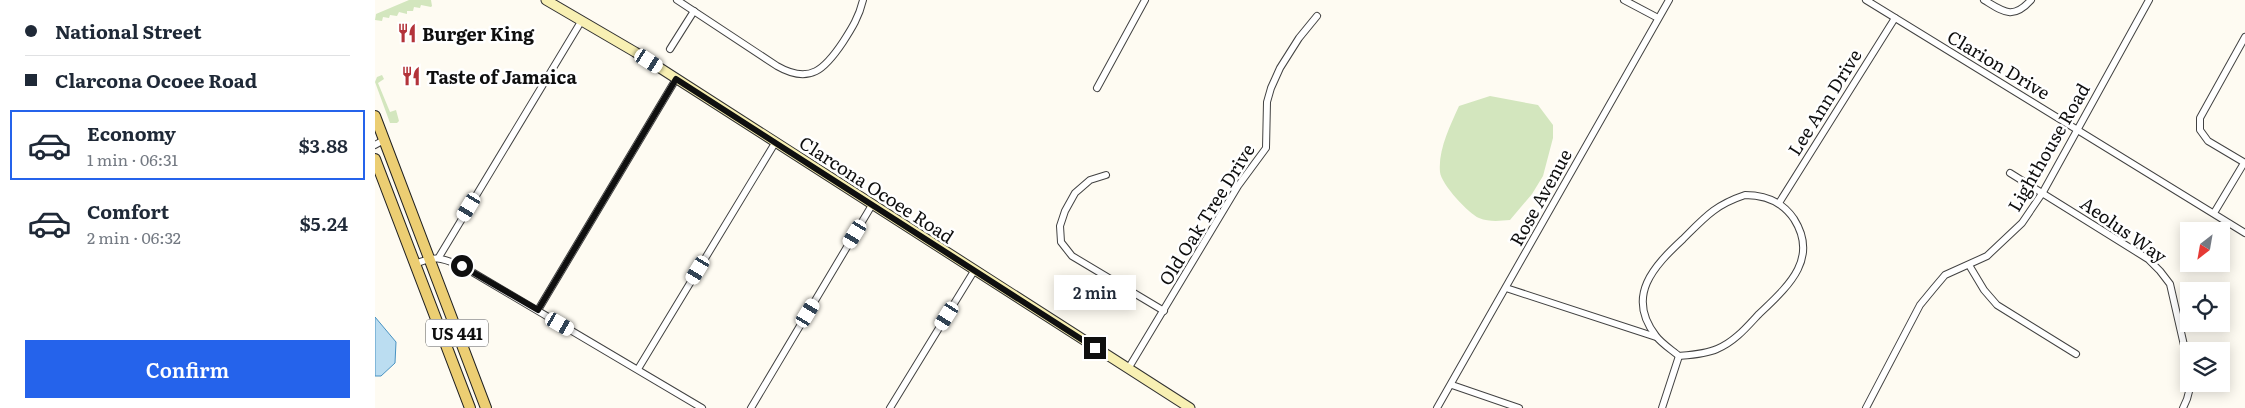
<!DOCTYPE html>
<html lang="en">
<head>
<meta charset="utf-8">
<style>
  body { margin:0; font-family:Literata,serif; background:#f6f6f7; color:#1f2937; height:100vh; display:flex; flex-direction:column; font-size:19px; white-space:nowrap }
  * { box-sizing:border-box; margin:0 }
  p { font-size:16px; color:#747a83 }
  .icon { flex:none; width:28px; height:28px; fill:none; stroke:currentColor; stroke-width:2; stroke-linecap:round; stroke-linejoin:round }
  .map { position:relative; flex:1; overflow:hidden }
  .panel { display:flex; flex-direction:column; background:#fff; width:375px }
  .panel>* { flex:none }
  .top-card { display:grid; align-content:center; height:110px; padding:0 25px; background:#fff }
  .needle { width:32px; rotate:211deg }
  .tools { position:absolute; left:1805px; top:222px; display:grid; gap:10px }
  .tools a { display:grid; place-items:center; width:50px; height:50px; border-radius:0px; background:#fff; box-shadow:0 2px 12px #0003; font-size:25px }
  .end { position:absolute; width:22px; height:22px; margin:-11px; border:6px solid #0f0f0f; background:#fff; box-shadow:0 0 0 2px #fff }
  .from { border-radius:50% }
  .bubble { position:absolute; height:35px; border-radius:0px; background:#fff; box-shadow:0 2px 12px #0003; font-size:16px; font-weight:600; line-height:35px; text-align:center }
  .car { position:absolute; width:15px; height:30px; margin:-15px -8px; border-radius:6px; box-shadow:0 0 4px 1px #0007; background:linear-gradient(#fff 24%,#345 0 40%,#fff 0 76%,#345 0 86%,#fff 0) }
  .top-card b { display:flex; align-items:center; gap:18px; height:48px; font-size:19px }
  .top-card b+b { border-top:1px solid #e0e1e3 }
  .top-card i { width:12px; height:12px; background:#1f2937 }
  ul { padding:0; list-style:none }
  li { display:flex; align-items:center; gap:15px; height:70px; margin:0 10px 8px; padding:0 15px; border:2px solid transparent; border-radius:0px }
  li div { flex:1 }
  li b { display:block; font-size:19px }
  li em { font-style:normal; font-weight:600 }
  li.current { border-color:#2563eb }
  li>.icon { width:45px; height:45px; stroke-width:1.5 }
  .primary-button { display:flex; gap:10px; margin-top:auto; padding:10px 25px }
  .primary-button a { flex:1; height:58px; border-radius:0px; background:#2563eb; color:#fff; font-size:20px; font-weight:600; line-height:58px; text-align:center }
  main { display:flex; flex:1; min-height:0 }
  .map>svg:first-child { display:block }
  .green { fill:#d3e6be }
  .water { fill:#bbddf1; stroke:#4892c2 }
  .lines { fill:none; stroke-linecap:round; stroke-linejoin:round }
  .street-casing { stroke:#424242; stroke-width:8 }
  .secondary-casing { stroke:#313131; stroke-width:11 }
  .primary-casing { stroke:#202020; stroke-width:12 }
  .street { stroke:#fff; stroke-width:6 }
  .secondary { stroke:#f8f0b3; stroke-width:9 }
  .primary { stroke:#ecce73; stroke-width:10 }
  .route { stroke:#0f0f0f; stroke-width:6 }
  .labels { text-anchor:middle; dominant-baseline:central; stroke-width:5; stroke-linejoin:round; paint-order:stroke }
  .shield { fill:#fff; stroke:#575757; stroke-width:1 }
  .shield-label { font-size:16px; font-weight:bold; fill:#0f0f0f }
  .poi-label { font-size:18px; font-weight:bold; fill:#0f0f0f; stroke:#fff; text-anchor:start }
  .street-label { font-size:18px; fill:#0f0f0f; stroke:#fff }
</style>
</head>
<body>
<main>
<section class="panel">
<div class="top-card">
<b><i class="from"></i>National Street</b>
<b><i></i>Clarcona Ocoee Road</b>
</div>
<ul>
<li class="current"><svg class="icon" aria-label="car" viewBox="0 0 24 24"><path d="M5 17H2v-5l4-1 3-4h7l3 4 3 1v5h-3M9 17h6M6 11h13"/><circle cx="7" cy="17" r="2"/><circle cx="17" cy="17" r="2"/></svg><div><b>Economy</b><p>1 min · 06:31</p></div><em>$3.88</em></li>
<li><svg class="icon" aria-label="car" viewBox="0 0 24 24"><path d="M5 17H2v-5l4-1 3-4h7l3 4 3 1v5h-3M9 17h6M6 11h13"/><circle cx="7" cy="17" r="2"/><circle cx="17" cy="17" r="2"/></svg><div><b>Comfort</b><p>2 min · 06:32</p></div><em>$5.24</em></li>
</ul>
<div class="primary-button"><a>Confirm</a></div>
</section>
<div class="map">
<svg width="1870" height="408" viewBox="0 0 1870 408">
  <rect width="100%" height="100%" fill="#fefbf2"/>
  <g class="green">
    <polygon points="34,0 56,0 57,6 56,7 46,5 45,8 39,7 38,11 32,11 32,14 24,12 22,16 15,15 14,18 8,17 7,21 0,20 1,14"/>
    <polygon points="7,75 9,79 3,83 15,112 21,110 24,121 22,123 15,123 0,82 2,77"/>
    <path d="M1115 96 1163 105 1178 125V138L1168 176 1157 194 1135 220C1124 221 1114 222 1104 218 1094 214 1066 184 1065 172 1063 150 1075 126 1084 106Z"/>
  </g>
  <polygon class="water" points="0,317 21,342 20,363 6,376 0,376"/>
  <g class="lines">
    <defs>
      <g id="street">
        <path d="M302 0 402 66C435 85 450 69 468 42 477 28 484 17 488 0"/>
        <polyline points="1249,0 1283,18"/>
        <polyline points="1491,0 1870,233"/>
        <path d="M1609 0C1629 12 1638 20 1656 0"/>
        <polyline points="1870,37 1825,118 1825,130 1833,141 1870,163"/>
        <polyline points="295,49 319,11"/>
        <polyline points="722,88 770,0"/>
        <polyline points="0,145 9,140"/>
        <polyline points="1635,173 1773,259 1785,271 1795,284 1814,367"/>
        <polyline points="731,175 715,180 700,193 690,211 685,226 686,242 697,256 789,311"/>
        <path d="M1370 195C1390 195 1407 201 1419 219 1445 260 1411 288 1383 315 1371 328 1359 342 1342 349 1331 354 1316 355 1304 356 1297 350 1287 344 1281 336 1250 296 1279 266 1308 239 1330 217 1340 205 1370 195Z"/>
        <polyline points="1404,203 1520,18"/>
        <polyline points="1839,213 1869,163"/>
        <polyline points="64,257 207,20"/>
        <path d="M40 264C61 255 66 258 87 266L327 408"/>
        <polyline points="1594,265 1609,290 1622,305 1701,354"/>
        <polyline points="1131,288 1281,337"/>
        <polyline points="163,310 301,79"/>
        <polyline points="263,369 400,143"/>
        <polyline points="753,369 863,186 891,148 892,102 896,88 905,68 924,38 942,16"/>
        <polyline points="1077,385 1144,408"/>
        <polyline points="376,408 497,205"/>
        <polyline points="515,408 599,271"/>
        <polyline points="1062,408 1294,0"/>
        <polyline points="1287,408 1304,356"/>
        <polyline points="1491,408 1545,305 1559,288 1570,275 1612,256 1647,223 1668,192 1774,0"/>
        <polyline points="1808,408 1812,399 1816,384"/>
      </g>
      <polyline id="secondary" points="171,0 260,52 815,408"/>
      <g id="primary">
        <polyline points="0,116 111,408"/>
        <polyline points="0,159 95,408"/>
      </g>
    </defs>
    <use href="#street" class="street-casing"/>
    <use href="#secondary" class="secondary-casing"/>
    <use href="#primary" class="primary-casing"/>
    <use href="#street" class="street"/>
    <use href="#secondary" class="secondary"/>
    <use href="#primary" class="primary"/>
  </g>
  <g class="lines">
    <polyline class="route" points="87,266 163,310 301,79 720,348"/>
  </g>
  <defs>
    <symbol id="restaurant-bare" viewBox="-9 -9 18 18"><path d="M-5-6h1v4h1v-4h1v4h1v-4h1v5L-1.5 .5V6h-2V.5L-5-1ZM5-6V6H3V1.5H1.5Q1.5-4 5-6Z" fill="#b3333a" stroke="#fff" stroke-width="2.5" paint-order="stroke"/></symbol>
  </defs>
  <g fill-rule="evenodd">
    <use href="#restaurant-bare" x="18" y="19" width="28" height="28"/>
    <use href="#restaurant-bare" x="22" y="62" width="28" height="28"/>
  </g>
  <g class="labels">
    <rect class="shield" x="51" y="319.5" width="62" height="27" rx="4"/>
    <g class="shield-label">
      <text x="82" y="333">US 441</text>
    </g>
    <g class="poi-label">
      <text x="47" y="33">Burger King</text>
      <text x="51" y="76">Taste of Jamaica</text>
    </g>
    <g class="street-label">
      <text transform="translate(1624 64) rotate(31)">Clarion Drive</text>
      <text transform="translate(1449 102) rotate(-58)">Lee Ann Drive</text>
      <text transform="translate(1673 147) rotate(-60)">Lighthouse Road</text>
      <text transform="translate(502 189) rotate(33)">Clarcona Ocoee Road</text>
      <text transform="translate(1165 197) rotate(-61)">Rose Avenue</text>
      <text transform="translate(831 214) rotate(-58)">Old Oak Tree Drive</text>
      <text transform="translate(1749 229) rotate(35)">Aeolus Way</text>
    </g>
  </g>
</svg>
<div class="tools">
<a><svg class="needle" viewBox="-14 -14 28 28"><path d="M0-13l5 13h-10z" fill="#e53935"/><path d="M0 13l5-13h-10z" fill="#747a83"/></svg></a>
<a><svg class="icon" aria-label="locate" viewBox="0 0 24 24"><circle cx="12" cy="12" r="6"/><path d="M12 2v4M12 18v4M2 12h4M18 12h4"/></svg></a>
<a><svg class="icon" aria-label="layers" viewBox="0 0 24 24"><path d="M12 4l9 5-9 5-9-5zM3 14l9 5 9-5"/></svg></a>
</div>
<i class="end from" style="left:87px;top:266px"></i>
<i class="end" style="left:720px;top:348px"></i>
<div class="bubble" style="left:679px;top:275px;width:82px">2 min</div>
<i class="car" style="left:274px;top:61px;rotate:123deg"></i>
<i class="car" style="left:94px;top:207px;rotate:211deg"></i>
<i class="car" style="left:480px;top:234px;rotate:211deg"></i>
<i class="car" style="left:323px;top:270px;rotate:211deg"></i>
<i class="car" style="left:433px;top:313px;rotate:31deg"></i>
<i class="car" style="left:572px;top:316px;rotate:212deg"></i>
<i class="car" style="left:185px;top:324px;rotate:120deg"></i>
</div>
</main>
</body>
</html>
